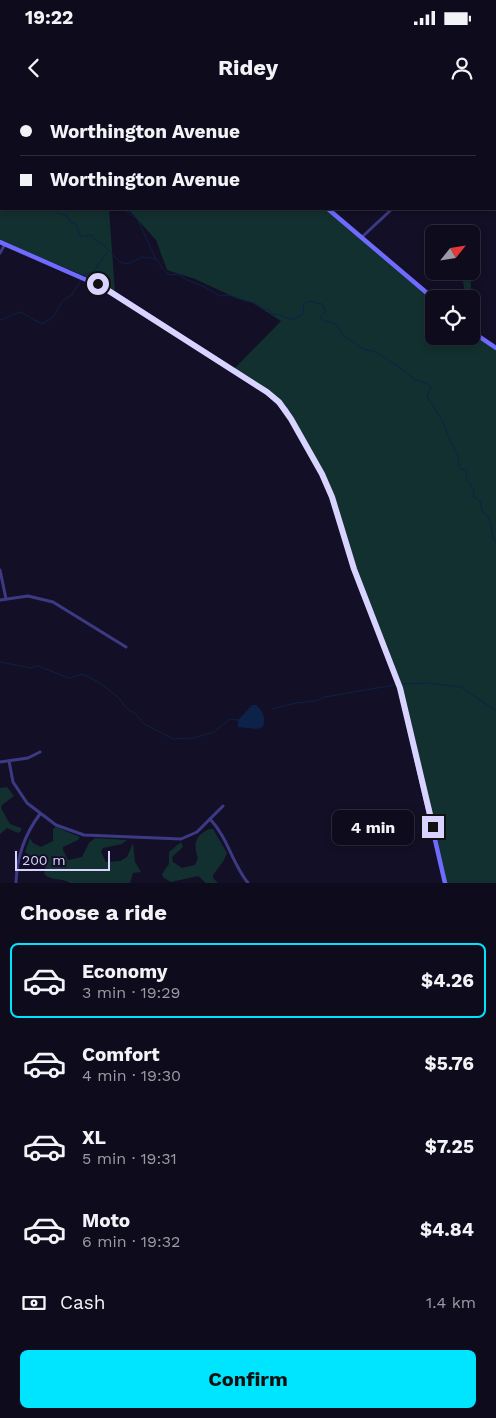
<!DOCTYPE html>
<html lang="en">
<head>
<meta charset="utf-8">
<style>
  body { margin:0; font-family:"Work Sans",sans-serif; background:#171425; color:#f1f3f6; height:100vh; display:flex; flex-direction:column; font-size:19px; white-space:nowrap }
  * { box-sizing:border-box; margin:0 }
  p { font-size:16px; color:#9b9ba3 }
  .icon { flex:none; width:28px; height:28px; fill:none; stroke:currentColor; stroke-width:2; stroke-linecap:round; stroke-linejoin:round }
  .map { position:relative; height:783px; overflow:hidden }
  .sheet { display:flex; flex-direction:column; background:#0e0b1c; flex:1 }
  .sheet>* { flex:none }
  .hud { position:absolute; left:0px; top:0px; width:496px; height:110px; box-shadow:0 2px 8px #0003,0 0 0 1px #2e2b3b; display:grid; align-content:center; height:110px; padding:0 20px; background:#0e0b1c }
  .needle { width:32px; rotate:60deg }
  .controls { position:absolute; left:425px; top:125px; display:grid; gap:10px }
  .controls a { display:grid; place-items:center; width:55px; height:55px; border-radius:8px; background:#0e0b1c; box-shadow:0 2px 8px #0003,0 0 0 1px #2e2b3b; font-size:25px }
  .scale { position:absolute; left:15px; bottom:12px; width:95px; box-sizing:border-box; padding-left:5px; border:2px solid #d9d4ff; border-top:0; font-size:14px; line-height:18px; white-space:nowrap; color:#d9d4ff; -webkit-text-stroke:4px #130f26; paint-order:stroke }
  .end { position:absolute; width:22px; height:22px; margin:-11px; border:6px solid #d9d4ff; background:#111; box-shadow:0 0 0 2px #111 }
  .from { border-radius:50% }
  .bubble { position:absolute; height:35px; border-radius:8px; background:#0e0b1c; box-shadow:0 2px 8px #0003,0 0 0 1px #2e2b3b; font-size:16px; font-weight:700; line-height:35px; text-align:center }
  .hud b { display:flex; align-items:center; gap:18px; height:48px; font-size:19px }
  .hud b+b { border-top:1px solid #2e2b3b }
  .hud i { width:12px; height:12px; background:#f1f3f6 }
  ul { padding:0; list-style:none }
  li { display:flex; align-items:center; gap:15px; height:75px; margin:0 10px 8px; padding:0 10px; border:2px solid transparent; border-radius:8px }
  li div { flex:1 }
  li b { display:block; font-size:19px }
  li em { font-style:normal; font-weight:700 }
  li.current { border-color:#00e5ff }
  li>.icon { width:45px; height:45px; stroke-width:1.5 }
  h2 { padding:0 20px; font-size:22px; line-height:60px }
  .pay { display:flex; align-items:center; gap:12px; height:55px; padding:0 20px; font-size:19px }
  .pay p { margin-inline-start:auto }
  .cta { display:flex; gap:10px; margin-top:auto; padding:10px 20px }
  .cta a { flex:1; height:58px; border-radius:8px; background:#00e5ff; color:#111; font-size:20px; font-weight:700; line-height:58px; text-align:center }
  .status { display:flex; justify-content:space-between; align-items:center; height:35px; padding:0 25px; background:#0e0b1c; direction:ltr }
  .status svg { height:14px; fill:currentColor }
  header { display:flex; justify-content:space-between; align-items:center; height:65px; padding:0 20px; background:#0e0b1c; font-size:22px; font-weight:700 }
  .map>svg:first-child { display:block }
  .green { fill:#12302f }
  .water { fill:#0c2248 }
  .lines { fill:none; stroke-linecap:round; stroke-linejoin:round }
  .stream { stroke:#0c2248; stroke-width:1 }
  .minor { stroke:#3d3a85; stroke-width:3 }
  .secondary { stroke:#6f6bff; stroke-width:4.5 }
  .route { stroke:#d9d4ff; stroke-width:6 }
</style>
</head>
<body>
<div class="status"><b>19:22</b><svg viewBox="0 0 49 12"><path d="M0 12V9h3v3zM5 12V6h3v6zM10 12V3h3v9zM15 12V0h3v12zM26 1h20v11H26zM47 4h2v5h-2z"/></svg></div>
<header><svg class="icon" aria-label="back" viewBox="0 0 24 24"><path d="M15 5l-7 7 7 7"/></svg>Ridey<svg class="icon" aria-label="person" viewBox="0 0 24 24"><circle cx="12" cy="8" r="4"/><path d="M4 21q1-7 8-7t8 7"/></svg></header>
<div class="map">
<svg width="496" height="783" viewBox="0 0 496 783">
  <rect width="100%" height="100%" fill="#130f26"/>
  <g class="green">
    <polygon points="0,0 47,1 1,1 1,109 109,109 115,192 87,177 0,140"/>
    <polygon points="128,109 325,109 434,200 434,236 471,236 471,232 496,250 496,783 445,783 417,658 418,657 400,583 360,479 327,382 288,313 276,297 234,269 281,221 253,203 238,199 195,179 167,170 156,140"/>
    <polygon points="461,171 470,171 472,202 479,231 472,228 471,199 466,199"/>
    <polygon points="7,687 14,696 2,705 1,708 10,724 21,728 21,731 18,733 7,728 0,734 0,688"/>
    <path d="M56 727 80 737 78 740 63 747V750L68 760 82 757 89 743 95 738 127 740 122 744 103 748 101 752 106 762 120 761 127 757 133 743 135 762 141 772 133 773 130 783H70C61 777 53 782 44 774L46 766 41 759 33 758 25 752 30 738 33 743 41 747 53 741V729Z"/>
    <path d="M209 729H213L227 753 224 760 213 775V778L218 783H206L198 776 171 782 163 777 162 774 169 764V752L181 742 183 747 172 757 173 762 182 768 195 765 198 758C193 744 195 736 209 729Z"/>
  </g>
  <path class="water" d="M252 605H256C263 611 266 618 263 627L257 629 238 627V620Z"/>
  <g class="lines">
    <g class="stream">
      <polyline points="151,0 151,1"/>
      <polyline points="5,1 5,0"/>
      <polyline points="0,76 1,77"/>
      <polyline points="0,91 1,91"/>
      <path d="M55 109 59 113 67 116 69 121 76 124 81 137 92 135C95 142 98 141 103 145 118 156 119 173 141 157 145 158 151 157 155 159 160 161 161 170 170 175L178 174 187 180 203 186 220 196 228 195 257 204 264 209 270 210 272 214 280 215 293 220 304 213 303 204 309 201 322 204 326 211 321 216 322 220 336 224 345 237 364 249 375 252 395 264 415 280 428 284 431 287 427 297 442 320 451 343 458 354C459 360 457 363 461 369L467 371 466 378 474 390 473 396 481 402C481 414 484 411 489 419 493 426 489 435 496 442"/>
      <polyline points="124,109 138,120 156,160"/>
      <polyline points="83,175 94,171 108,151"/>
      <polyline points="0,220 20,212 40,223 44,223 54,216 63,200 72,195 81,180"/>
      <polyline points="0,562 31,568 38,566 69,578 83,574 100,583 119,598 127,609 136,614 143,623 173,639 194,638 214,632 230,619 238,620"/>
      <polyline points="402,584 427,583 461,587 496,611"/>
      <polyline points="272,609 296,603 315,601 325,597 394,585"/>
    </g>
    <g class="minor">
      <polyline points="495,11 496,10"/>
      <polyline points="362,137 392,109"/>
      <polyline points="0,153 5,144"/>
      <polyline points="0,470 6,499"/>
      <polyline points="0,500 28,496 53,502 126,547"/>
      <polyline points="9,661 13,682 27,703 56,725 84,735 181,739 197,732 223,706"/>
      <polyline points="0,662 28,658 40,652"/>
      <path d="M210 719C228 738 232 763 248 783"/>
      <path d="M16 782C17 756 24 735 40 714"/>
    </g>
    <g class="secondary">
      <polyline points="200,0 201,1"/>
      <polyline points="328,109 434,199"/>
      <polyline points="0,142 107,189 267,292 286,310 322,374 332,397 354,469 400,588 445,783"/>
      <polyline points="471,231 496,248"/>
    </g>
  </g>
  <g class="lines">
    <polyline class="route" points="98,184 267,292 279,302 291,319 322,374 332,397 354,469 400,588 433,727"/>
  </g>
</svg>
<div class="controls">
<a><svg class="needle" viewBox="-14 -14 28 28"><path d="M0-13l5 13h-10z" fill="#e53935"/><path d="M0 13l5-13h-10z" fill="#9b9ba3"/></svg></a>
<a><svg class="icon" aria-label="locate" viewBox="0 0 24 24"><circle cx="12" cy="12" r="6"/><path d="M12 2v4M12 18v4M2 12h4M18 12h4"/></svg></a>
</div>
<div class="scale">200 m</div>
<i class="end from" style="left:98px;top:184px"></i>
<i class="end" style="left:433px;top:727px"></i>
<div class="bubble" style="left:332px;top:710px;width:82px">4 min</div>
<div class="hud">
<b><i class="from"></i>Worthington Avenue</b>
<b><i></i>Worthington Avenue</b>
</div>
</div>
<section class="sheet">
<h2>Choose a ride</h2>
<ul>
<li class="current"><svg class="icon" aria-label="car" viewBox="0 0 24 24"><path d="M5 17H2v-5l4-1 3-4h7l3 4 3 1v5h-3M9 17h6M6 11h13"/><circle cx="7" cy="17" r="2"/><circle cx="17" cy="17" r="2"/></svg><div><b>Economy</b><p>3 min · 19:29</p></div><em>$4.26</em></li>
<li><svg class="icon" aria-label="car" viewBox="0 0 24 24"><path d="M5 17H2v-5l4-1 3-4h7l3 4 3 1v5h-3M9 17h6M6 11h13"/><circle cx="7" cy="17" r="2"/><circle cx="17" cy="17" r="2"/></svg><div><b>Comfort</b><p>4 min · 19:30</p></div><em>$5.76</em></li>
<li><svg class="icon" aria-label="car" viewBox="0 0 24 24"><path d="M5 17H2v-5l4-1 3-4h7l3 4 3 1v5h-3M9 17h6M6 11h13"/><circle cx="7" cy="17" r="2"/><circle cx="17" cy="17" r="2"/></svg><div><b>XL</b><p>5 min · 19:31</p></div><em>$7.25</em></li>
<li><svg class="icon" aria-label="car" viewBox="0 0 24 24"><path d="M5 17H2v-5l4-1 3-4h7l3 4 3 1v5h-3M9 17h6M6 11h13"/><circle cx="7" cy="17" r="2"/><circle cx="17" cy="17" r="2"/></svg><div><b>Moto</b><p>6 min · 19:32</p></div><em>$4.84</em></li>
</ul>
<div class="pay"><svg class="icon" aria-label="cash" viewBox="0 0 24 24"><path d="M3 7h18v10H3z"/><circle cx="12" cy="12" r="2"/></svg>Cash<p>1.4 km</p></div>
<div class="cta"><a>Confirm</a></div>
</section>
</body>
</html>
